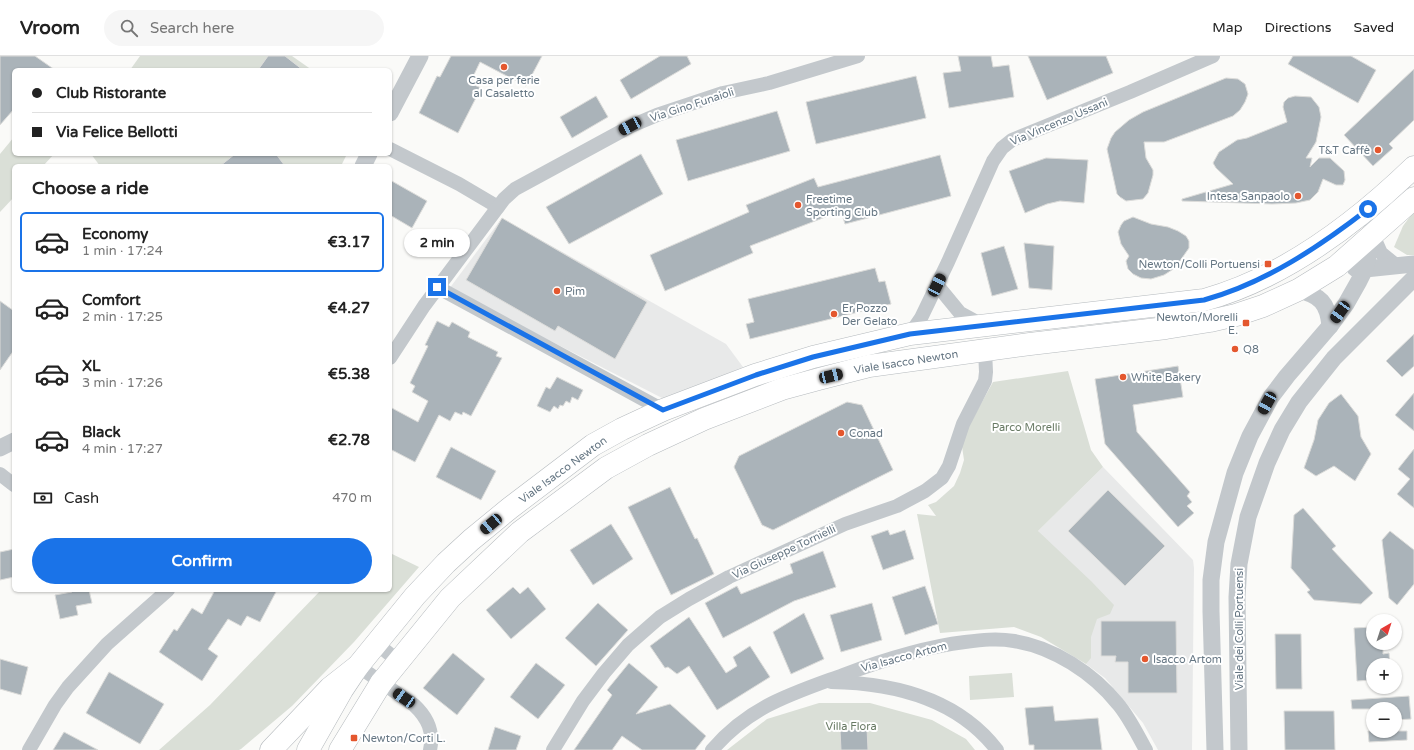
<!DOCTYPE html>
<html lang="en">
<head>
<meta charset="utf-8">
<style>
  body { margin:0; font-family:"Varela Round",sans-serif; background:#f6f6f6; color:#222; height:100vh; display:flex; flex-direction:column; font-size:15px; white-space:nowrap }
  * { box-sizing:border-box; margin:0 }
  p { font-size:13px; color:#767676 }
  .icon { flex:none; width:22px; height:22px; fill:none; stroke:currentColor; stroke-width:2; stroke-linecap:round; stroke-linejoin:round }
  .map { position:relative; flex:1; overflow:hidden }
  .drawer { position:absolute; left:12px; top:108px; width:380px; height:428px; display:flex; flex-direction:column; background:#fff; border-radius:6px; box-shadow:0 1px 3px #0004 }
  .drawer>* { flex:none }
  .banner { position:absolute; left:12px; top:12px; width:380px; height:88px; border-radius:6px; box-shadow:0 1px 3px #0004; display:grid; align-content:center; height:88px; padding:0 20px; background:#fff }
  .needle { width:26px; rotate:39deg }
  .controls { position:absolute; left:1366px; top:558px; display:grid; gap:8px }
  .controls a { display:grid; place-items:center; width:36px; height:36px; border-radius:50%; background:#fff; box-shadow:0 1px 3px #0004; font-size:20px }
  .end { position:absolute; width:18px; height:18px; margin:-9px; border:5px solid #1a73e8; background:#fff; box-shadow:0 0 0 2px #fff }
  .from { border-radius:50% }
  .bubble { position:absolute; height:28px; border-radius:14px; background:#fff; box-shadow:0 1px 3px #0004; font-size:13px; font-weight:700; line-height:28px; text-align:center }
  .car { position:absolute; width:12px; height:24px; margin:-12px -6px; border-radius:5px; box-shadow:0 0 3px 1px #0007; background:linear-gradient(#222 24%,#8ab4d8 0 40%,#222 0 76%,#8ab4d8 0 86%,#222 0) }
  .banner b { display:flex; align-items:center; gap:14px; height:38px; font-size:15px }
  .banner b+b { border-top:1px solid #e0e0e0 }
  .banner i { width:10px; height:10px; background:#222 }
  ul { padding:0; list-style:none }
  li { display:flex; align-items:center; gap:12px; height:60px; margin:0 8px 6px; padding:0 12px; border:2px solid transparent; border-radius:6px }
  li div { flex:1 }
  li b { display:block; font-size:15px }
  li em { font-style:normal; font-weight:700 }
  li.active { border-color:#1a73e8 }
  li>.icon { width:36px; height:36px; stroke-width:1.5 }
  h2 { padding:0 20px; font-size:18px; line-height:48px }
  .pay { display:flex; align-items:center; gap:10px; height:44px; padding:0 20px; font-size:15px }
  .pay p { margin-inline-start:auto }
  .button { display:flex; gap:8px; margin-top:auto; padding:8px 20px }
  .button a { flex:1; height:46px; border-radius:24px; background:#1a73e8; color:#fff; font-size:16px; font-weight:700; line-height:46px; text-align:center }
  header { display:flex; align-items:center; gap:24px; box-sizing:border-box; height:56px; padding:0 20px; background:#fff; border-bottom:1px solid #e0e0e0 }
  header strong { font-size:19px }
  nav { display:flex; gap:22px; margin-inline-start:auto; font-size:14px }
  .search { width:280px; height:36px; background:#f6f6f6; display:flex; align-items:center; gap:10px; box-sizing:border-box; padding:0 14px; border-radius:22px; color:#767676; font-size:15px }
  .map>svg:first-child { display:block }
  .built { fill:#e8e9e9 }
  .green { fill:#dadfd7 }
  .building { fill:#aab3b9; stroke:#dcdcda }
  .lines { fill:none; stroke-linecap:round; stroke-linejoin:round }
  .primary-casing { stroke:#b5babe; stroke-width:23 }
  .trunk-casing { stroke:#b4b9bd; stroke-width:23 }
  .minor { stroke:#c3c8cc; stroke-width:14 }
  .tertiary { stroke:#c3c8cc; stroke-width:17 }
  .primary { stroke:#fff; stroke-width:22 }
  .trunk { stroke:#fff; stroke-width:22 }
  .route { stroke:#1a73e8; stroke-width:5 }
  .poi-dot { fill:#e4572e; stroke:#fff; stroke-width:1.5 }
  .labels { text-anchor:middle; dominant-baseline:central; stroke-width:4; stroke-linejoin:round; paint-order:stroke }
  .poi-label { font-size:11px; fill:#657683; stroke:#fff; text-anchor:start }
  .street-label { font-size:11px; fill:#657683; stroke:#fff }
  .park-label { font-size:11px; fill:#687a64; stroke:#fff }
</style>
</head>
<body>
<header>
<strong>Vroom</strong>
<div class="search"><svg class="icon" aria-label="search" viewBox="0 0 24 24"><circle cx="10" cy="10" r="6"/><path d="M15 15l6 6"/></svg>Search here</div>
<nav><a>Map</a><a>Directions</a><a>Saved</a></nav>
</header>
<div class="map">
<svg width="1414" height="694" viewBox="0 0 1414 694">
  <rect width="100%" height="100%" fill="#fafaf8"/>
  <g class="built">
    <polygon points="502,162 726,288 743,311 666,344 449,233"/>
    <polygon points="1103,411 1193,504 1194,512 1192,694 1158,694 1143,667 1105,622 1086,608 1038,475"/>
  </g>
  <g class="green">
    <polygon points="140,0 268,0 258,14 130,14"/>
    <polygon points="285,0 292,0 312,14 303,14"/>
    <polygon points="14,81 14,98 54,98 43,110 14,110 14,141 0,156 0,98"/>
    <polygon points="91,98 230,98 232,101 220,110 100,110"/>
    <polygon points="276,98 347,98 341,110 285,110"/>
    <polygon points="1414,155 1414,199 1407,199 1394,191 1403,170"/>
    <polygon points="1068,315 1091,394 1103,411 1038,475 1091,525 1114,549 1110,558 1097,563 1091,581 1091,602 1086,608 1041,581 1014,571 940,577 917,458 936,460 928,449 936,446 954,430 960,417 964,404 961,384 993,326"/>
    <polygon points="390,497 419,511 354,586 292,650 241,693 239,694 159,694 210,649 321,534 390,534"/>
    <polygon points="1012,617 1014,641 970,644 969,620"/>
    <polygon points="819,647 870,647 932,664 966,683 975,694 727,694 767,663"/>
  </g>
  <g class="building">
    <polygon points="0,0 35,0 55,14 14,14 14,53 0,69"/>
    <polygon points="268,0 285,0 303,14 258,14"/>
    <polygon points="451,0 542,0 526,30 480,6 470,27 481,32 458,77 419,57 437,20 440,21"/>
    <polygon points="660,0 687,0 691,8 631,43 620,24"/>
    <polygon points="958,0 991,0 993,11 1009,9 1014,41 949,52 943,17 961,15"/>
    <polygon points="1028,0 1106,0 1113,17 1047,44"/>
    <polygon points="1293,0 1351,0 1376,14 1358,47 1288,8"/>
    <polygon points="1414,13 1414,64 1389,88 1393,92 1373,110 1344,79"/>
    <polygon points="916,20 926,62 816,88 806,46"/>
    <polygon points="1226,22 1238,23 1245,28 1248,38 1245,46 1240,54 1233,60 1164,86 1144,86 1146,102 1153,114 1153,119 1148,137 1143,143 1126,145 1120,141 1117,138 1107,93 1111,82 1115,76 1129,64 1143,56"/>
    <polygon points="596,40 608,61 572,82 560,61"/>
    <polygon points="1295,40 1311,41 1319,51 1321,61 1316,86 1306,102 1312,102 1310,111 1319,102 1330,102 1344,115 1345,124 1343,129 1336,129 1323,123 1318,136 1310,144 1296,147 1272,148 1182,145 1182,143 1233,128 1216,112 1213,107 1219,96 1237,84 1247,82 1287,66 1283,51 1284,46 1288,42"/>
    <polygon points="777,55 790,95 688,125 676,84"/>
    <polygon points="235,98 276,98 285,110 220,110"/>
    <polygon points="641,98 663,138 569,188 546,151"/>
    <polygon points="940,99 951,140 845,168 841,155 750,190 753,197 665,235 650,199 749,156 746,149 814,122 818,131"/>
    <polygon points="1046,102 1088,104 1084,147 1060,145 1047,148 1025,157 1009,115"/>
    <polygon points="390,124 427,145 412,172 390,159"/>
    <polygon points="1133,161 1151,168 1168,171 1178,175 1186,180 1189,185 1189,192 1175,212 1164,219 1151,223 1141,222 1133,218 1128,213 1126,205 1129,200 1121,188 1118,176 1121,169 1124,165"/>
    <polygon points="502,162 647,246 615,303 558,270 555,275 466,224"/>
    <polygon points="1024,187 1054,190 1052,234 1029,232"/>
    <polygon points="1004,190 1018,233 992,240 981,197"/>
    <polygon points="875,212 879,226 885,225 891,248 750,283 746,268 754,266 748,243"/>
    <polygon points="0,245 14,255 14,294 0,314"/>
    <polygon points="437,265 449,271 452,266 470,276 468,281 498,296 496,300 502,302 471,360 463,356 462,359 455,356 450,365 439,359 415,406 390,393 390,351 418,366 428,345 412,336 415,330 410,327 428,290 425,289"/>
    <polygon points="1414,278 1414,310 1402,321 1386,305"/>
    <polygon points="1178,310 1183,341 1133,349 1137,376 1190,436 1187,440 1192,446 1187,450 1194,457 1178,471 1105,388 1095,323"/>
    <polygon points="557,321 583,334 578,344 572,341 570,347 566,345 563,350 560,349 558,353 554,350 550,356 537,350 546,331 550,333"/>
    <polygon points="1414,337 1414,375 1395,359"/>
    <polygon points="1341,338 1358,360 1361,381 1371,398 1355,425 1334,410 1316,420 1304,412 1314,384 1318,364 1329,347"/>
    <polygon points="847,346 862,349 893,414 773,474 762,469 734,411 739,400"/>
    <polygon points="451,391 496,415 481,444 436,421"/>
    <polygon points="1414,393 1414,452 1397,438 1410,423 1398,413"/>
    <polygon points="670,431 695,483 697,482 714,518 671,539 628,451"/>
    <polygon points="1108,434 1165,490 1125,530 1068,475"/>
    <polygon points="1303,452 1336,490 1332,493 1373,537 1361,548 1314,544 1307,536 1310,534 1291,512 1294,459"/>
    <polygon points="611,468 633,503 593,529 570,494"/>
    <polygon points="888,474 890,479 905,474 914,503 883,514 871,480"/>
    <polygon points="1390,475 1414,494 1414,528 1397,549 1389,542 1382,484"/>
    <polygon points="14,493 14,521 0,524 0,496"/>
    <polygon points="823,495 836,531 794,545 723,582 705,547 737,530 741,538 793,517 790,508"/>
    <polygon points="925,530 938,568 905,579 892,541"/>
    <polygon points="513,531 520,538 528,531 546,553 511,583 486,554"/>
    <polygon points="72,534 89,534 92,547 76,550 78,559 60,563 55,539 72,536"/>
    <polygon points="215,534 277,534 260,566 247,560 241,570 228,563 208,593 218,600 202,625 159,596 174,573 177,575 192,552 202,558"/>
    <polygon points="598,547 628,574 596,610 565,582"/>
    <polygon points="872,547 882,584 841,596 830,559"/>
    <polygon points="804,557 824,603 791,618 773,576"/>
    <polygon points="689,561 726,617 737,610 733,601 750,590 770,621 717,654 689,610 677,618 668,611 665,612 650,590"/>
    <polygon points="1101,565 1176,565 1177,637 1128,637 1128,606 1115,606 1116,600 1101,600"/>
    <polygon points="1373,571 1373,587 1383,587 1383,598 1389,597 1390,609 1373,609 1373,624 1357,625 1354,572"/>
    <polygon points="1275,578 1301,578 1302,633 1276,633"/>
    <polygon points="453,597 485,623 457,659 423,632"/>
    <polygon points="0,603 28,611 21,639 0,633"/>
    <polygon points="536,607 565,629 538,663 510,641"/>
    <polygon points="629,607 658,631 636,658 670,648 706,680 695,694 642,694 622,680 612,694 574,694 612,639 607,634"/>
    <polygon points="109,616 164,648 140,688 86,657"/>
    <polygon points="1409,640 1411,663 1395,664 1395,653 1352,653 1351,644"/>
    <polygon points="1053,650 1055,665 1098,662 1102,694 1034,694 1034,689 1029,689 1025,652"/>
    <polygon points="1284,655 1334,655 1335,694 1285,694"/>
    <polygon points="495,671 521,680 516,694 488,694"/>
    <polygon points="867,672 868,694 841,694 840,674"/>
    <polygon points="1368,675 1407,675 1407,684 1369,686"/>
    <polygon points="64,676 98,694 53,694"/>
  </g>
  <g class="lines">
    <defs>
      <g id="primary">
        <polyline points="381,627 450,542 520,476 606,412 648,389 704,363 782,333 819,323 869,310 1030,288 1166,272 1210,265 1236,259 1263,250 1298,234 1337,210 1414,142"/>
        <path d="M271 694 330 632 358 610 415 540 446 507 471 484 510 452 593 389 622 373 663 354 755 319 813 301 910 278 1204 244C1284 222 1355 168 1414 111"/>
      </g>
      <g id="trunk">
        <polyline points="308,694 342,634 358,610"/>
        <polyline points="340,694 381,627"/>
      </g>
    </defs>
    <use href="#primary" class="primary-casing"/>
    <use href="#trunk" class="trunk-casing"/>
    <g class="minor">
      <polyline points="390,93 459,128 498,151"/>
      <polyline points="1373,179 1381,197 1397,210"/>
      <polyline points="937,229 960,257 982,269"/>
      <polyline points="437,231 663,354"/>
      <polyline points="910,278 921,262 948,206 993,105 1002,92 1012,84 1130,36 1213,0"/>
      <polyline points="390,302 424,250 504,143 515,133 631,70 657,59 723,37 769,27 858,0"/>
      <polyline points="0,418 14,429"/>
      <polyline points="376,587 398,605"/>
      <path d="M358 610 414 649C428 662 434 676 430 694"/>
      <path d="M831 626C894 627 957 642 997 694"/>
      <polyline points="29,694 55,649 68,631 107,588 168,534"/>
      <polyline points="553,694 583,645 604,617 628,589 660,561 689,543 729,521 845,468 897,450 925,435 942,422 949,410 963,368 985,325 986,316 985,294"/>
      <path d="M712 694C750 650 791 638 843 619 883 604 923 591 965 586 981 584 997 582 1014 585 1053 591 1093 617 1118 648 1129 661 1137 678 1146 694"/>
    </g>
    <g class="tertiary">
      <polyline points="390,57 420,0"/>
      <polyline points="363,110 369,98"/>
      <polyline points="1355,212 1365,213 1414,208"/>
      <path d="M1298 234C1320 239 1328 247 1330 270"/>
      <polyline points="0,392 14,385"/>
      <polyline points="1215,694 1211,555 1211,524 1216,486 1235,417 1250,380 1271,341 1287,320 1330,270 1346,248 1359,225 1365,213 1373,179 1374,160 1378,145"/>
      <polyline points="1239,694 1237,541 1239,508 1248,461 1267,407 1282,374 1299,346 1334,302 1414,222"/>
    </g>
    <use href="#primary" class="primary"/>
    <use href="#trunk" class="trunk"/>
  </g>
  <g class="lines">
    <path class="route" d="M437 231 663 354 756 319 813 301 910 278 1204 244C1265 227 1319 191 1368 153"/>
  </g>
  <g class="poi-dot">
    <circle cx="504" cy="11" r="4"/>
    <circle cx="1378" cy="94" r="4"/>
    <circle cx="1298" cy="140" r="4"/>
    <circle cx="798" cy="149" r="4"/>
    <rect x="1264" y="204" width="8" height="8" rx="2"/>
    <circle cx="557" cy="235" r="4"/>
    <circle cx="834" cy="258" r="4"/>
    <rect x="1242" y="263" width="8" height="8" rx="2"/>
    <circle cx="1235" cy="293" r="4"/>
    <circle cx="1123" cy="321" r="4"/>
    <circle cx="841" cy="377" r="4"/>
    <circle cx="1145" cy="603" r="4"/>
    <rect x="350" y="678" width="8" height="8" rx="2"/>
  </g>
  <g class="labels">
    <g class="poi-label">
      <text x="504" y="24" text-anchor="middle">Casa per ferie<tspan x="504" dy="13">al Casaletto</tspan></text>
      <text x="1370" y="94" text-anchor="end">T&amp;T Caffè</text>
      <text x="1290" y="140" text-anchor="end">Intesa Sanpaolo</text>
      <text x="806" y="143">Freetime<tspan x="806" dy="13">Sporting Club</tspan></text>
      <text x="1260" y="208" text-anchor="end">Newton/Colli Portuensi</text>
      <text x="565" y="235">Pim</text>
      <text x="842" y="252">Er Pozzo<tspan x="842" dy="13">Der Gelato</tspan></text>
      <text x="1238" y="261" text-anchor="end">Newton/Morelli<tspan x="1238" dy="13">E.</tspan></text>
      <text x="1243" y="293">Q8</text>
      <text x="1131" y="321">White Bakery</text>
      <text x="849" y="377">Conad</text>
      <text x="1153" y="603">Isacco Artom</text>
      <text x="362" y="682">Newton/Corti L.</text>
    </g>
    <g class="street-label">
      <text transform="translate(692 49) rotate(-18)">Via Gino Funaioli</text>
      <text transform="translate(1059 66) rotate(-23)">Via Vincenzo Ussani</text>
      <text transform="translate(906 306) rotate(-9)">Viale Isacco Newton</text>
      <text transform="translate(563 414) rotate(-36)">Viale Isacco Newton</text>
      <text transform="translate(784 496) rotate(-25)">Via Giuseppe Tornielli</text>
      <text transform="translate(1239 573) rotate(-90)">Viale dei Colli Portuensi</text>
      <text transform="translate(904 601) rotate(-15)">Via Isacco Artom</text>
    </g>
    <g class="park-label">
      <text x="1026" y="371">Parco Morelli</text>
      <text x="851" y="670">Villa Flora</text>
    </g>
  </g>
</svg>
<div class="controls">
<a><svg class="needle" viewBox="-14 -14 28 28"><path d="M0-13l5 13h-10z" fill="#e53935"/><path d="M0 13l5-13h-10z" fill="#767676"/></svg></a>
<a>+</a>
<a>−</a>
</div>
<i class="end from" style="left:1368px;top:153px"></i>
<i class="end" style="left:437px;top:231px"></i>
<div class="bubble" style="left:404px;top:173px;width:66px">2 min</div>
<i class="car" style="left:630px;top:70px;rotate:242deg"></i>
<i class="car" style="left:937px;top:229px;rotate:26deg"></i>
<i class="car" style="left:1340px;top:256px;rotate:216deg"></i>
<i class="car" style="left:831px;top:320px;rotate:77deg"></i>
<i class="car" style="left:1267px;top:347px;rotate:209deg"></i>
<i class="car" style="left:491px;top:468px;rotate:230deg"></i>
<i class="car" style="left:404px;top:642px;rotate:304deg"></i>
<div class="banner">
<b><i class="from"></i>Club Ristorante</b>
<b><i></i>Via Felice Bellotti</b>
</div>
<section class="drawer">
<h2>Choose a ride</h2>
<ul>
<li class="active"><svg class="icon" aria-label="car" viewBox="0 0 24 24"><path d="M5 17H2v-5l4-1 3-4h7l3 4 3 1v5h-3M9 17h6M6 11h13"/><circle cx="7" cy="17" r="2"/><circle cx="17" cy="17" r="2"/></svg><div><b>Economy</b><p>1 min · 17:24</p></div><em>€3.17</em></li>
<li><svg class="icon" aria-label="car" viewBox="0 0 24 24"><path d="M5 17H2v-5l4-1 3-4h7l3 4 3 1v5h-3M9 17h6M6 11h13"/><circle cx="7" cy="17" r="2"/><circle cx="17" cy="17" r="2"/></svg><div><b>Comfort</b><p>2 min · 17:25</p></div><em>€4.27</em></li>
<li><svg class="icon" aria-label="car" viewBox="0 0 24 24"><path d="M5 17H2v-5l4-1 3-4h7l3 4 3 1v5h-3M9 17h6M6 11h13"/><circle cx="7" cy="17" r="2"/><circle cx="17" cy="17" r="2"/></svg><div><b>XL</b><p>3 min · 17:26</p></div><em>€5.38</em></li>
<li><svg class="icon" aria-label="car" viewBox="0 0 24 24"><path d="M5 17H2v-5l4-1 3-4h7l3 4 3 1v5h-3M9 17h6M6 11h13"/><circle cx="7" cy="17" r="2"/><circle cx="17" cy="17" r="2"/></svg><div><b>Black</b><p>4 min · 17:27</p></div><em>€2.78</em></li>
</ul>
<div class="pay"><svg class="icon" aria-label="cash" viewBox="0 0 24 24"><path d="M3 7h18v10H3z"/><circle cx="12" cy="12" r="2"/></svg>Cash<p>470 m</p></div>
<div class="button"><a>Confirm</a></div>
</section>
</div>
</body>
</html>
